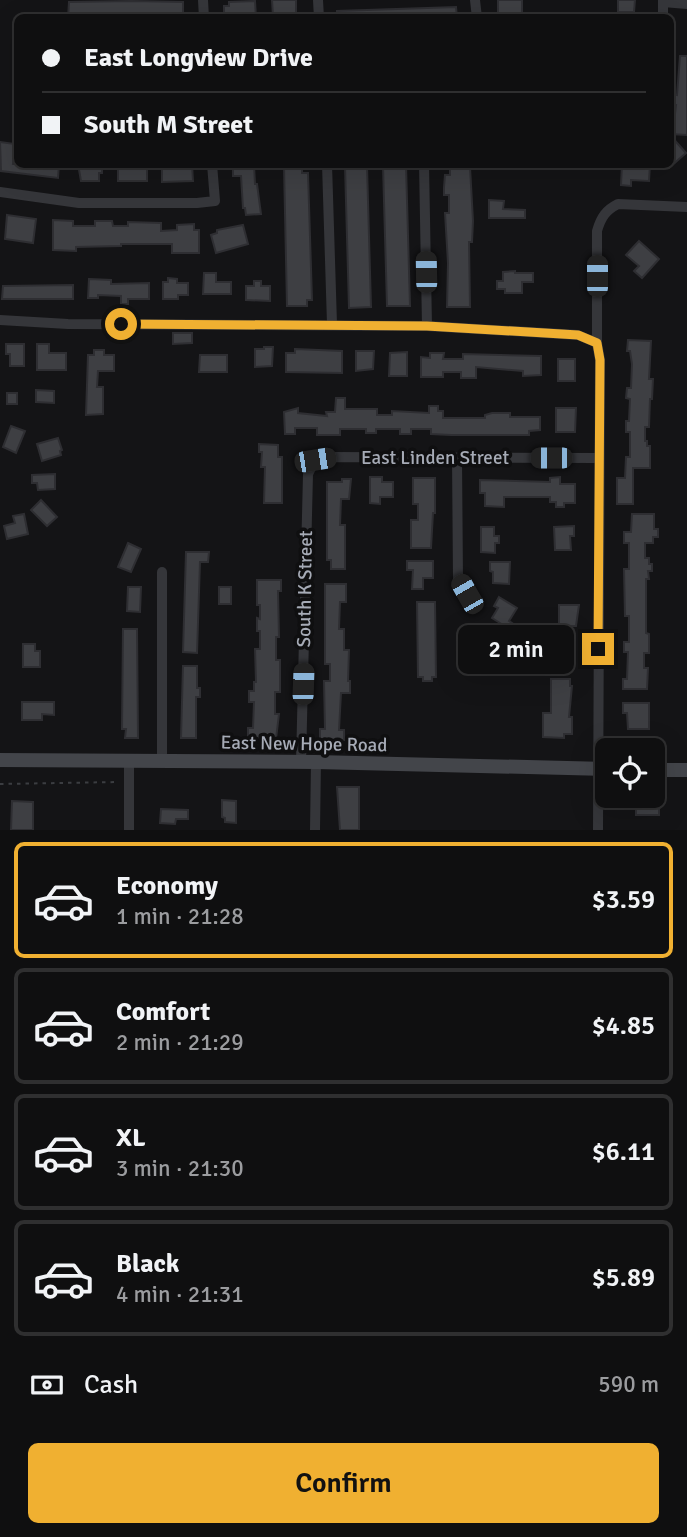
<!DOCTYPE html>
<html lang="en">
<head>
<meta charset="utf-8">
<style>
  body { margin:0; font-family:Signika,sans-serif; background:#181819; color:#f1f3f6; height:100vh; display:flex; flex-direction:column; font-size:26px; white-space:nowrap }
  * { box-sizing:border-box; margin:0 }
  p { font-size:23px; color:#9b9c9f }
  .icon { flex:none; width:38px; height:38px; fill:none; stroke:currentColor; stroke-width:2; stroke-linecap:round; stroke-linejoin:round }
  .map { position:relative; height:830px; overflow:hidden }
  .sheet { display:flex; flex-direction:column; background:#0f0f10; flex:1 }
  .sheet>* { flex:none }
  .top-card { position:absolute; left:14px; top:14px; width:660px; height:154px; border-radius:10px; box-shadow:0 7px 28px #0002,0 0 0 2px #2f2f30; display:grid; align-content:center; height:154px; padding:0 28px; background:#0f0f10 }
  .controls { position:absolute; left:595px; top:738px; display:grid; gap:14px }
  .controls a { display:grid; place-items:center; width:70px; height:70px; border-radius:10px; background:#0f0f10; box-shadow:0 7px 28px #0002,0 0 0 2px #2f2f30; font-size:35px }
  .end { position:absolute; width:32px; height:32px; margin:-16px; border:9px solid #f0b031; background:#111; box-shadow:0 0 0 4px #111 }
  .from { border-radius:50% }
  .bubble { position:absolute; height:49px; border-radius:10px; background:#0f0f10; box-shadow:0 7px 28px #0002,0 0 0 2px #2f2f30; font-size:23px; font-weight:600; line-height:49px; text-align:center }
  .car { position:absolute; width:21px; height:42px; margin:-21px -10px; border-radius:9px; box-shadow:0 0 5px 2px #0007; background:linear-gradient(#222 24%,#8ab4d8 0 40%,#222 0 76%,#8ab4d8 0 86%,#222 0) }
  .top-card b { display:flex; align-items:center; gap:24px; height:66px; font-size:26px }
  .top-card b+b { border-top:2px solid #2f2f30 }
  .top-card i { width:18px; height:18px; background:#f1f3f6 }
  ul { padding:12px 0 0; list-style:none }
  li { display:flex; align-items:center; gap:21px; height:116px; margin:0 14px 10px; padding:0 14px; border:4px solid #2f2f30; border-radius:10px }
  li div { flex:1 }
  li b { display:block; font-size:26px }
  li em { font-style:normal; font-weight:600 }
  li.current { border-color:#f0b031 }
  li>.icon { width:63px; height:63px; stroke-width:1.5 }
  .pay { display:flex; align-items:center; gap:18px; height:77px; padding:0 28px; font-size:26px }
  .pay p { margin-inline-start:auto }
  .button { display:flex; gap:14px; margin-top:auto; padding:14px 28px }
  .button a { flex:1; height:80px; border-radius:10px; background:#f0b031; color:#111; font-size:28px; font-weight:600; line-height:80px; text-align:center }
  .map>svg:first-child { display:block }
  .building { fill:#3e3f43; stroke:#2e2e32; stroke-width:2 }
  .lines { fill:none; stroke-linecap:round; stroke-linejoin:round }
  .path { stroke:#3b3d41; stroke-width:2; stroke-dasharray:3.5 5; stroke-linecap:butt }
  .street { stroke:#35363a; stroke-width:10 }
  .secondary { stroke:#43454a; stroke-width:14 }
  .route { stroke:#f0b031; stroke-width:9 }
  .labels { text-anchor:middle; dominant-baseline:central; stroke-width:7; stroke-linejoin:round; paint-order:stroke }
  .street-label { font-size:19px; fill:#a6abb6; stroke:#0f0f10 }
</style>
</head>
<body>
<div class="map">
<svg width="687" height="830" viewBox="0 0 687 830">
  <rect width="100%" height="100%" fill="#141416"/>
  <g class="building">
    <polygon points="272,0 296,0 296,15 273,16"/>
    <rect x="498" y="0" width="24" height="18"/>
    <polygon points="618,0 635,0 634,12 618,12"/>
    <polygon points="132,1 183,2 183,18 68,18 69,2"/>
    <polygon points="255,1 256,18 224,18 224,6 229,6 229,2"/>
    <polygon points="456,7 457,18 337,18 337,11"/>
    <polygon points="680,56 687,56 687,135 670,134 670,122 674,122 676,105 672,104 673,94 677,95"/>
    <polygon points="670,135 686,153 670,167"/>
    <polygon points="0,142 15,144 13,164 59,164 58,178 1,171"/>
    <polygon points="78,164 102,164 102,173 99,173 99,181 81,181"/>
    <rect x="118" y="164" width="29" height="17"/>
    <polygon points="162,164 192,164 193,181 162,182"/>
    <polygon points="233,164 254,164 255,184 257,184 261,214 246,215 245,208 243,208 241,176 233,176"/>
    <polygon points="622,164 650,164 649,181 631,180 631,186 621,185"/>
    <polygon points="302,165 302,173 308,173 312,300 307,300 307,306 287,306 284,166"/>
    <polygon points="406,165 410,306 387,306 383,166"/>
    <polygon points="345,166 367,166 371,307 349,308"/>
    <polygon points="450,167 470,167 473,221 472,242 469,242 470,307 447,307 448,263 445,213 449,213 449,195 444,195 444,187 445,175 450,175"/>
    <polygon points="489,200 504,201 503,209 525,210 525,218 489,218"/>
    <polygon points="7,215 36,219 33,243 5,239"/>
    <polygon points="53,220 73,221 73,226 95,226 95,221 112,221 113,226 128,226 128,222 161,223 161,231 177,230 177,225 194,224 194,230 199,230 199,253 172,253 172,244 121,244 121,246 76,247 76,251 53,250"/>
    <polygon points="243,225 248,244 216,253 211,235 217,233 217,230"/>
    <polygon points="639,241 659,259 642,278 634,271 639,266 626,255"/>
    <polygon points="515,271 515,273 533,273 533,282 522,282 522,293 505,293 505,289 497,289 497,281 503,281 503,272"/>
    <polygon points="204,273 216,273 216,282 231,282 231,294 203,294"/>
    <polygon points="168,278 177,279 177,283 188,283 188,295 178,295 178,299 163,299 163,282 168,282"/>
    <polygon points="89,279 111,280 111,284 149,283 149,299 128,299 128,304 121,304 121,296 98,295 98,298 88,298"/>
    <polygon points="254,281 261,281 261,286 270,286 270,301 246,300 246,286 254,286"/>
    <polygon points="73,285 73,299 2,299 3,286"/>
    <polygon points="173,333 192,333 192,343 173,344"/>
    <polygon points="628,340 651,341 649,379 653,379 652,399 650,399 649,427 645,427 645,441 647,441 647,446 650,446 650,468 633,468 633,504 617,504 617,478 625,478 626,457 630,457 630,432 626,432 626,421 629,421 630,399 626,398 627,388 631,388 632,364 630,351 627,351"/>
    <polygon points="6,344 24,344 24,366 10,366 10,354 6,354"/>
    <polygon points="37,344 49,344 49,353 66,353 66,370 37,370"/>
    <polygon points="264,347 273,347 272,366 255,367 255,349 264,349"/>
    <polygon points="295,349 342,351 342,373 286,372 286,353 295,353"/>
    <polygon points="94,350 104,350 104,355 114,355 114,371 98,371 97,387 103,387 103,414 86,415 88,355 94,355"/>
    <polygon points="356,351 374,351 373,369 356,371"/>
    <polygon points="407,352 407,376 389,376 390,353"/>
    <polygon points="430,353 444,353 443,359 463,359 463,354 541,356 541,375 523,376 523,371 476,367 476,378 461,378 461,372 443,372 443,377 421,377 421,357 430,358"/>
    <polygon points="200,355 227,355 227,372 199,372"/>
    <rect x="558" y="359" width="17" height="22"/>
    <polygon points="36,390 54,391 54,403 36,402"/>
    <rect x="7" y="393" width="10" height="11"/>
    <polygon points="336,398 345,398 345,409 377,409 377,415 392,415 392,411 429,413 429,406 438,406 438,411 443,411 443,418 485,418 485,415 492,413 510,413 510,417 540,417 540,430 529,431 529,435 451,435 431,434 431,429 411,429 411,434 400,434 400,429 376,429 376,433 366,433 366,429 340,429 340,435 317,435 317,428 295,428 295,434 285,434 284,412 298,408 298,413 327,416 326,412 335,412"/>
    <polygon points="556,408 576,408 575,432 556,432"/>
    <polygon points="11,426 25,431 16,453 3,447"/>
    <polygon points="58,438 62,450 60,451 61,455 42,461 37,444"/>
    <polygon points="259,444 278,445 278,457 282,457 282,503 264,503 265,467 261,467 262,452 259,452"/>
    <polygon points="55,474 55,489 38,490 37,483 32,483 32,475"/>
    <polygon points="370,477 382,477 382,482 393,482 393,497 380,497 380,504 370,503"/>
    <polygon points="560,477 560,484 575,484 575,503 564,503 564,507 556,507 556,502 550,502 550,497 504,497 504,507 485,506 485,493 480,493 480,480 550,482 550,478"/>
    <polygon points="413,478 435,478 435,513 433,513 431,548 411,548 411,520 418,520 418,504 413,504"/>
    <polygon points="342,479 351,479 349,499 341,499 340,525 345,525 345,569 331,569 331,560 327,560 327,482 342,482"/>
    <polygon points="41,500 57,517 47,526 31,510"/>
    <polygon points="24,514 28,534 7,539 4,526 15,523 13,516"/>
    <polygon points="632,514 654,514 654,529 658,529 658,537 653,537 653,543 645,543 645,558 649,558 649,564 652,564 652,571 648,571 649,579 646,579 646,633 649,634 649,653 644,653 644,668 648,668 647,689 623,689 623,679 627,679 628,652 624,652 624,642 629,642 629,616 625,616 624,569 629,569 629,543 624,543 624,532 631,532"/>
    <polygon points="574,526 574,536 570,536 571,550 555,550 554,527"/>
    <polygon points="481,527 494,527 494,536 499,536 499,543 495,543 495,553 481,552"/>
    <polygon points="128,543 141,549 131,572 118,567"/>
    <polygon points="186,552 209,552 208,562 200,562 197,653 183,652"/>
    <polygon points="407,561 433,561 433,578 423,578 423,589 412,589 413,570 407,570"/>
    <polygon points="490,562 510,562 509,584 493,583 493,572 490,571"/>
    <polygon points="257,580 281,580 281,591 278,591 279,637 276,637 276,660 280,660 280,692 275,692 275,714 279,714 276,739 248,738 248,728 253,728 254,702 249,702 249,691 254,691 254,682 256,682 255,649 260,649 260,631 257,631 257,618 260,619 260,605 257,605"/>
    <polygon points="325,584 346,584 346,602 340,602 339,629 344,629 344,650 349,650 348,681 350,681 350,693 341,693 339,730 344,730 344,740 320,740 320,729 325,729 324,681 330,681 330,664 325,664"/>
    <polygon points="128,587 141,587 140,612 127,611"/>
    <rect x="219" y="587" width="12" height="17"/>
    <polygon points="499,597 517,608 509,621 512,623 508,628 492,618 498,608 494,606"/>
    <polygon points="417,602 435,602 436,677 432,677 432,681 423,681 423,677 418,677"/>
    <polygon points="559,605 579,605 576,626 569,626 569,651 575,652 574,661 553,661 554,638 559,638"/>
    <polygon points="465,627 480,627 480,631 490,632 489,646 458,646 458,636 465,636"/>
    <polygon points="123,629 137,629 138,738 125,738 126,729 122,729"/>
    <polygon points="23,644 35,644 35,651 40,651 40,667 23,667"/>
    <polygon points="183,666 197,666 197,688 200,688 200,697 196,697 196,738 181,738"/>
    <polygon points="551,679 570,679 570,686 572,686 569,717 572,717 572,734 564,734 564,738 543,737 543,713 551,713"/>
    <polygon points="22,702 54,702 54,715 42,714 42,720 22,720"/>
    <polygon points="623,703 649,703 649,729 628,729 627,713 623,713"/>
    <polygon points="337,787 359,787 359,830 340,830"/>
    <polygon points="650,796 659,796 659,815 636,815 636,801 650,801"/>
    <polygon points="222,800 236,801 236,823 225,822 225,818 222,817"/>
    <polygon points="12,801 33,802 33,830 11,830"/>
    <polygon points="161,809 188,810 188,819 176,819 175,824 160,823"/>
  </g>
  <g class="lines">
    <polyline class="path" points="0,784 118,782"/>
    <g class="street">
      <polyline points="203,0 204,18"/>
      <polyline points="318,0 319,18"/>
      <polyline points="475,0 477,18"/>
      <polyline points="663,2 687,4"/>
      <polyline points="663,18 663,0"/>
      <polyline points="327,164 332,324"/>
      <polyline points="424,164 427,326"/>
      <polyline points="0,192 79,203 197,203 215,201 212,164"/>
      <polyline points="0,320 68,324 427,326 578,335 597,343"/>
      <polyline points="457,458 458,579 467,594"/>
      <polyline points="162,572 162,761"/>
      <polyline points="129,762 129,830"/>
      <polyline points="301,762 308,474 315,460 331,457 599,458"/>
      <polyline points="315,830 316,762"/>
      <path d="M598 830 600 360 597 343V231C601 217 606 210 618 204L687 207"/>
    </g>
    <g class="secondary">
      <polyline points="0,760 316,762 607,769"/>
      <polyline points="653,770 687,770"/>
    </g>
  </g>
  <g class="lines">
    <polyline class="route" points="121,324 427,326 578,335 597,343 600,360 598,649"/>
  </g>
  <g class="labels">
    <g class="street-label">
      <text x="435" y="458">East Linden Street</text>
      <text transform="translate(305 589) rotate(-89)">South K Street</text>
      <text transform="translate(304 744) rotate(1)">East New Hope Road</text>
    </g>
  </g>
</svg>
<div class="controls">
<a><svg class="icon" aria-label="locate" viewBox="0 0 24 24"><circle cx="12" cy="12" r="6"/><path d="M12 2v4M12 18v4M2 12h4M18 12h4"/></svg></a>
</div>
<i class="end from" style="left:121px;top:324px"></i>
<i class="end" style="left:598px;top:649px"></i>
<div class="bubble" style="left:458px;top:625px;width:116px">2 min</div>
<i class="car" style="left:426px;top:272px;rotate:359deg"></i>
<i class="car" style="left:597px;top:276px;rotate:0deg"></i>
<i class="car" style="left:551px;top:458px;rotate:270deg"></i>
<i class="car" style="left:315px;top:460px;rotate:81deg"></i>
<i class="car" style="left:467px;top:594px;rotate:330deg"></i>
<i class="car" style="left:303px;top:684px;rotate:2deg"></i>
<div class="top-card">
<b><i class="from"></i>East Longview Drive</b>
<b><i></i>South M Street</b>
</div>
</div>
<section class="sheet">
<ul>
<li class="current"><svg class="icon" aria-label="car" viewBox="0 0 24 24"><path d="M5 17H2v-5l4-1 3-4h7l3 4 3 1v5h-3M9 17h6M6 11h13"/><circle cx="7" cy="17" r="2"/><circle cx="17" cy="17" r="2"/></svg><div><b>Economy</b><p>1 min · 21:28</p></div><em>$3.59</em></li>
<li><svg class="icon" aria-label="car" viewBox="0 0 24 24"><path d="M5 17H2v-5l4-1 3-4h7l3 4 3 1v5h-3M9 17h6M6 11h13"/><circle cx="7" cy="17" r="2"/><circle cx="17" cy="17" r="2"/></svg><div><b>Comfort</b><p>2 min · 21:29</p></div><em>$4.85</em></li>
<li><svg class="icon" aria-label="car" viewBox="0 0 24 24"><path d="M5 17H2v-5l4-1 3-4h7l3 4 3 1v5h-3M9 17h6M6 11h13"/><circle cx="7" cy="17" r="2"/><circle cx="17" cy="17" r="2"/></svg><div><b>XL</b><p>3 min · 21:30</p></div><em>$6.11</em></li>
<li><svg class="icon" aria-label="car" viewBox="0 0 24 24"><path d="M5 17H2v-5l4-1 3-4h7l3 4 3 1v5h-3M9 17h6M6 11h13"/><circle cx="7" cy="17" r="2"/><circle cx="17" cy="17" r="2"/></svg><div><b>Black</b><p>4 min · 21:31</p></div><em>$5.89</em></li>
</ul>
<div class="pay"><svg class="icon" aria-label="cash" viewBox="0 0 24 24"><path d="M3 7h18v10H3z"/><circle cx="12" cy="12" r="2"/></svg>Cash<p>590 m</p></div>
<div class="button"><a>Confirm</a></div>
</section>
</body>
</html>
